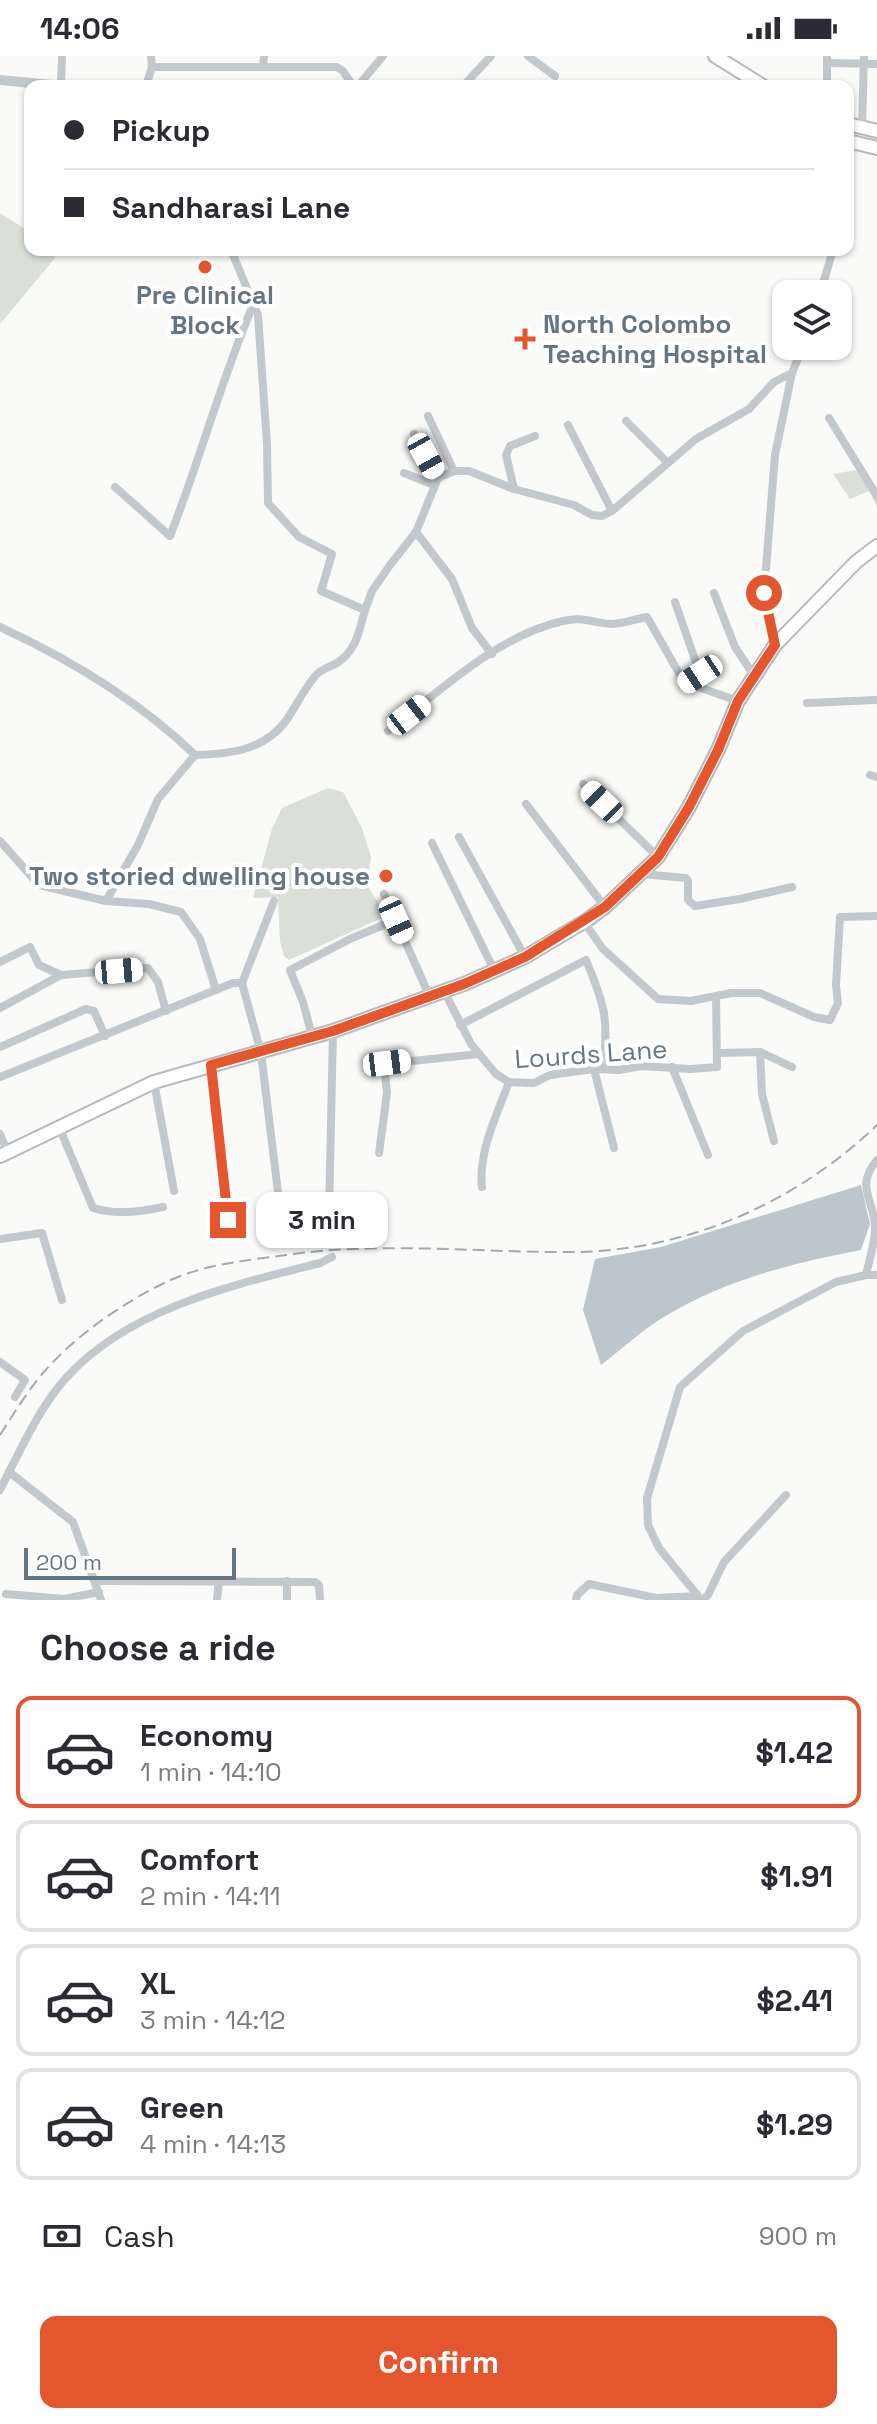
<!DOCTYPE html>
<html lang="en">
<head>
<meta charset="utf-8">
<style>
  body { margin:0; font-family:"Space Grotesk",sans-serif; background:#f2f2f3; color:#2b2b33; height:100vh; display:flex; flex-direction:column; font-size:30px; white-space:nowrap }
  * { box-sizing:border-box; margin:0 }
  p { font-size:26px; color:#7c7c81 }
  .icon { flex:none; width:44px; height:44px; fill:none; stroke:currentColor; stroke-width:2; stroke-linecap:round; stroke-linejoin:round }
  .map { position:relative; height:1544px; overflow:hidden }
  .panel { display:flex; flex-direction:column; background:#fff; flex:1 }
  .panel>* { flex:none }
  .hud { position:absolute; left:24px; top:24px; width:830px; height:176px; border-radius:16px; box-shadow:0 2px 6px #0004; display:grid; align-content:center; height:176px; padding:0 40px; background:#fff }
  .fabs { position:absolute; left:772px; top:224px; display:grid; gap:16px }
  .fabs a { display:grid; place-items:center; width:80px; height:80px; border-radius:16px; background:#fff; box-shadow:0 2px 6px #0004; font-size:40px }
  .scale { position:absolute; left:24px; bottom:20px; width:212px; box-sizing:border-box; padding-left:8px; border:4px solid #657683; border-top:0; font-size:22px; line-height:28px; white-space:nowrap; color:#657683; -webkit-text-stroke:6px #fff; paint-order:stroke }
  .end { position:absolute; width:36px; height:36px; margin:-18px; border:10px solid #e4572e; background:#fff; box-shadow:0 0 0 4px #fff }
  .from { border-radius:50% }
  .bubble { position:absolute; height:56px; border-radius:16px; background:#fff; box-shadow:0 2px 6px #0004; font-size:26px; font-weight:800; line-height:56px; text-align:center }
  .car { position:absolute; width:24px; height:48px; margin:-24px -12px; border-radius:10px; box-shadow:0 0 6px 2px #0007; background:linear-gradient(#fff 24%,#345 0 40%,#fff 0 76%,#345 0 86%,#fff 0) }
  .hud b { display:flex; align-items:center; gap:28px; height:76px; font-size:30px }
  .hud b+b { border-top:2px solid #e1e1e2 }
  .hud i { width:20px; height:20px; background:#2b2b33 }
  ul { padding:0; list-style:none }
  li { display:flex; align-items:center; gap:24px; height:112px; margin:0 16px 12px; padding:0 24px; border:4px solid #e1e1e2; border-radius:16px }
  li div { flex:1 }
  li b { display:block; font-size:30px }
  li em { font-style:normal; font-weight:800 }
  li.active { border-color:#e4572e }
  li>.icon { width:72px; height:72px; stroke-width:1.5 }
  h2 { padding:0 40px; font-size:36px; line-height:96px }
  .pay { display:flex; align-items:center; gap:20px; height:88px; padding:0 40px; font-size:30px }
  .pay p { margin-inline-start:auto }
  .primary-button { display:flex; gap:16px; margin-top:auto; padding:16px 40px }
  .primary-button a { flex:1; height:92px; border-radius:16px; background:#e4572e; color:#fff; font-size:32px; font-weight:800; line-height:92px; text-align:center }
  .status { display:flex; justify-content:space-between; align-items:center; height:56px; padding:0 40px; background:#fff; direction:ltr }
  .status svg { height:22px; fill:currentColor }
  .map>svg:first-child { display:block }
  .green { fill:#dadfd7 }
  .water { fill:#bbc7cb }
  .lines { fill:none; stroke-linecap:round; stroke-linejoin:round }
  .primary-casing { stroke:#b5babe; stroke-width:16 }
  .minor { stroke:#c3c8cc; stroke-width:8 }
  .tertiary { stroke:#c3c8cc; stroke-width:10 }
  .primary { stroke:#fff; stroke-width:12 }
  .rail { stroke:#a2aab0; stroke-width:2; stroke-dasharray:12 6; stroke-linecap:butt }
  .route { stroke:#e4572e; stroke-width:10 }
  .poi-dot { fill:#e4572e; stroke:#fff; stroke-width:3 }
  .labels { text-anchor:middle; dominant-baseline:central; stroke-width:8; stroke-linejoin:round; paint-order:stroke }
  .poi-label { font-size:26px; font-weight:bold; fill:#657683; stroke:#fff }
  .street-label { font-size:26px; fill:#657683; stroke:#fff }
</style>
</head>
<body>
<div class="status"><b>14:06</b><svg viewBox="0 0 49 12"><path d="M0 12V9h3v3zM5 12V6h3v6zM10 12V3h3v9zM15 12V0h3v12zM26 1h20v11H26zM47 4h2v5h-2z"/></svg></div>
<div class="map">
<svg width="877" height="1544" viewBox="0 0 877 1544">
  <rect width="100%" height="100%" fill="#fafaf8"/>
  <g class="green">
    <polygon points="0,157 30,176 30,194 53,194 55,202 0,268"/>
    <polygon points="862,413 877,443 877,451 869,435 850,443 833,418"/>
    <polygon points="328,732 343,736 362,772 371,801 367,829 386,860 289,904 284,900 280,885 278,841 253,842 272,773 282,752"/>
  </g>
  <path class="water" d="M861 1129 870 1168 861 1194C792 1207 725 1224 664 1261 642 1274 622 1293 601 1309L583 1254 595 1203 661 1191Z"/>
  <g class="lines">
    <defs>
      <g id="primary">
        <polyline points="715,0 763,30"/>
        <polyline points="848,68 877,75"/>
        <polyline points="848,85 877,92"/>
        <polyline points="0,1100 154,1026 333,975 464,928 525,901 587,864 605,851 658,801 689,751 718,694 738,645 775,589 856,506 877,490"/>
      </g>
    </defs>
    <use href="#primary" class="primary-casing"/>
    <g class="minor">
      <polyline points="264,0 263,11 337,11 343,15 353,30"/>
      <polyline points="528,0 555,20"/>
      <polyline points="827,0 827,30"/>
      <polyline points="828,7 877,8"/>
      <polyline points="152,11 263,11"/>
      <polyline points="465,28 491,0"/>
      <polyline points="61,30 62,0"/>
      <polyline points="146,30 152,11 151,0"/>
      <polyline points="358,30 383,0"/>
      <polyline points="862,72 864,0"/>
      <polyline points="231,194 258,259 267,388 268,447 299,481 332,498 321,535 365,554 372,535 390,509 416,476 438,422 454,415 469,415 514,433 574,449 592,459 602,460 612,455 696,383 749,353 774,326 792,317"/>
      <polyline points="820,238 833,194"/>
      <polyline points="428,360 454,415"/>
      <polyline points="829,362 877,440"/>
      <polyline points="626,365 668,407"/>
      <polyline points="568,369 612,455"/>
      <polyline points="414,378 438,422"/>
      <polyline points="404,417 434,429"/>
      <path d="M115 431 170 480C200 404 221 324 253 249"/>
      <polyline points="514,433 506,399 510,390 535,380"/>
      <polyline points="416,476 452,523 472,572 492,598"/>
      <polyline points="714,537 735,591 755,621"/>
      <polyline points="675,546 700,618 687,627"/>
      <path d="M0 571C69 603 140 646 195 699 228 698 263 695 285 666 296 651 303 634 316 619 321 613 330 611 337 607 357 594 359 575 365 554"/>
      <polyline points="775,589 764,537 775,399 792,317 803,290"/>
      <polyline points="807,647 877,644"/>
      <path d="M388 675C439 636 498 579 563 565 583 560 592 567 611 568 622 568 635 563 647 561L684 626 738 645"/>
      <polyline points="195,699 158,743 138,789 106,845 149,848 181,856 200,883 216,934"/>
      <polyline points="870,719 877,721"/>
      <polyline points="583,728 658,801"/>
      <polyline points="526,748 605,851"/>
      <polyline points="459,781 525,901"/>
      <polyline points="0,785 39,829 106,845"/>
      <polyline points="432,787 494,914"/>
      <polyline points="642,818 686,822 688,825 688,844 695,850 740,843 792,831"/>
      <polyline points="384,838 429,939"/>
      <polyline points="584,866 603,893 658,943 691,945 731,937 760,937 814,961 830,964 838,947 836,929 840,861 877,860"/>
      <polyline points="0,906 30,891 39,909 61,919"/>
      <polyline points="242,927 274,845"/>
      <polyline points="444,935 471,988 496,1018 509,1026 534,1027 550,1019 594,1013 619,1014 641,1010 690,1013 717,1011 716,940"/>
      <polyline points="0,952 61,919 148,912 158,926 166,955"/>
      <path d="M460 969 586 904C605 949 609 964 603 1013"/>
      <polyline points="312,980 303,946 290,914 352,882 396,864"/>
      <polyline points="0,991 86,953 94,955 105,980"/>
      <polyline points="760,996 792,1011"/>
      <polyline points="718,997 760,996 762,1038 774,1085"/>
      <polyline points="211,1009 228,1164"/>
      <polyline points="672,1011 708,1099"/>
      <polyline points="594,1013 614,1092"/>
      <polyline points="0,1021 233,927 242,927 261,997 281,1161"/>
      <polyline points="154,1026 174,1135"/>
      <path d="M59 1071 93 1152C116 1159 139 1156 163 1151"/>
      <polyline points="0,1078 8,1097"/>
      <polyline points="379,1097 387,1037 384,1008 479,998"/>
      <path d="M877 1104C853 1132 877 1146 875 1176 874 1190 869 1205 866 1219H877"/>
      <path d="M482 1131C478 1096 497 1059 509 1026"/>
      <polyline points="329,1158 333,975"/>
      <polyline points="0,1183 42,1177 62,1244"/>
      <polyline points="0,1306 25,1324 15,1341"/>
      <polyline points="0,1434 9,1416"/>
      <polyline points="96,1525 315,1526 319,1529 320,1544"/>
      <polyline points="6,1538 64,1543 99,1536"/>
      <path d="M101 1544 73 1466 9 1416C26 1383 41 1350 66 1322 129 1252 233 1229 320 1207L332 1201"/>
      <polyline points="217,1544 219,1524"/>
      <polyline points="287,1544 287,1525"/>
      <polyline points="576,1544 577,1539 589,1528 656,1542 698,1540"/>
      <polyline points="697,1544 698,1540 659,1492 648,1469 647,1442 680,1331 743,1275 836,1226 866,1219"/>
      <polyline points="703,1544 708,1539 724,1506 786,1439"/>
    </g>
    <polyline class="tertiary" points="0,24 62,30"/>
    <use href="#primary" class="primary"/>
    <path class="rail" d="M0 1379C16 1354 33 1326 54 1305 85 1273 132 1241 173 1223 208 1208 249 1204 286 1199 382 1185 480 1197 577 1196 689 1194 797 1146 877 1069"/>
  </g>
  <g class="lines">
    <polyline class="route" points="228,1164 211,1009 333,975 464,928 525,901 605,851 658,801 689,751 718,694 738,645 775,589 764,537"/>
  </g>
  <g class="poi-dot">
    <circle cx="205" cy="211" r="8"/>
    <path d="M521 271h8v8h8v8h-8v8h-8v-8h-8v-8h8z"/>
    <circle cx="386" cy="820" r="8"/>
  </g>
  <g class="labels">
    <g class="poi-label">
      <text x="205" y="239">Pre Clinical<tspan x="205" dy="30">Block</tspan></text>
      <text x="543" y="268" text-anchor="start">North Colombo<tspan x="543" dy="30">Teaching Hospital</tspan></text>
      <text x="370" y="820" text-anchor="end">Two storied dwelling house</text>
    </g>
    <g class="street-label">
      <text transform="translate(591 998) rotate(-4)">Lourds Lane</text>
    </g>
  </g>
</svg>
<div class="fabs">
<a><svg class="icon" aria-label="layers" viewBox="0 0 24 24"><path d="M12 4l9 5-9 5-9-5zM3 14l9 5 9-5"/></svg></a>
</div>
<div class="scale">200 m</div>
<i class="end from" style="left:764px;top:537px"></i>
<i class="end" style="left:228px;top:1164px"></i>
<div class="bubble" style="left:256px;top:1136px;width:132px">3 min</div>
<i class="car" style="left:426px;top:400px;rotate:151deg"></i>
<i class="car" style="left:700px;top:618px;rotate:237deg"></i>
<i class="car" style="left:409px;top:659px;rotate:52deg"></i>
<i class="car" style="left:602px;top:746px;rotate:314deg"></i>
<i class="car" style="left:396px;top:864px;rotate:156deg"></i>
<i class="car" style="left:119px;top:915px;rotate:85deg"></i>
<i class="car" style="left:387px;top:1007px;rotate:83deg"></i>
<div class="hud">
<b><i class="from"></i>Pickup</b>
<b><i></i>Sandharasi Lane</b>
</div>
</div>
<section class="panel">
<h2>Choose a ride</h2>
<ul>
<li class="active"><svg class="icon" aria-label="car" viewBox="0 0 24 24"><path d="M5 17H2v-5l4-1 3-4h7l3 4 3 1v5h-3M9 17h6M6 11h13"/><circle cx="7" cy="17" r="2"/><circle cx="17" cy="17" r="2"/></svg><div><b>Economy</b><p>1 min · 14:10</p></div><em>$1.42</em></li>
<li><svg class="icon" aria-label="car" viewBox="0 0 24 24"><path d="M5 17H2v-5l4-1 3-4h7l3 4 3 1v5h-3M9 17h6M6 11h13"/><circle cx="7" cy="17" r="2"/><circle cx="17" cy="17" r="2"/></svg><div><b>Comfort</b><p>2 min · 14:11</p></div><em>$1.91</em></li>
<li><svg class="icon" aria-label="car" viewBox="0 0 24 24"><path d="M5 17H2v-5l4-1 3-4h7l3 4 3 1v5h-3M9 17h6M6 11h13"/><circle cx="7" cy="17" r="2"/><circle cx="17" cy="17" r="2"/></svg><div><b>XL</b><p>3 min · 14:12</p></div><em>$2.41</em></li>
<li><svg class="icon" aria-label="car" viewBox="0 0 24 24"><path d="M5 17H2v-5l4-1 3-4h7l3 4 3 1v5h-3M9 17h6M6 11h13"/><circle cx="7" cy="17" r="2"/><circle cx="17" cy="17" r="2"/></svg><div><b>Green</b><p>4 min · 14:13</p></div><em>$1.29</em></li>
</ul>
<div class="pay"><svg class="icon" aria-label="cash" viewBox="0 0 24 24"><path d="M3 7h18v10H3z"/><circle cx="12" cy="12" r="2"/></svg>Cash<p>900 m</p></div>
<div class="primary-button"><a>Confirm</a></div>
</section>
</body>
</html>
